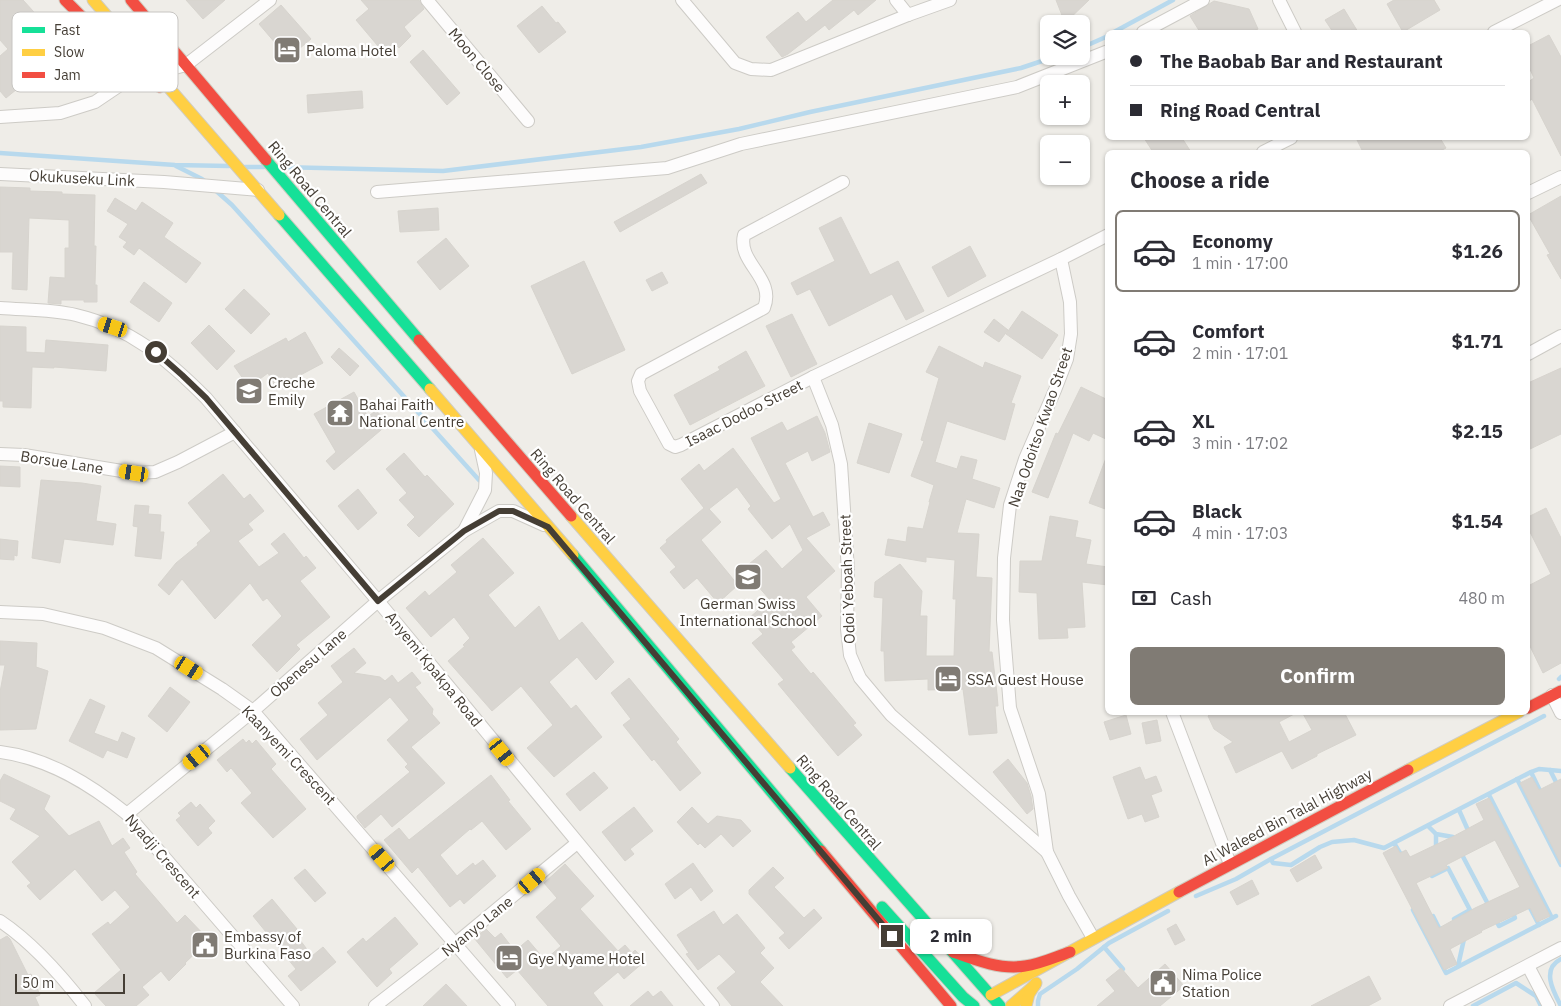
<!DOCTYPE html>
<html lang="en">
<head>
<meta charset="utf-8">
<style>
  body { margin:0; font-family:"IBM Plex Sans",sans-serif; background:#f7f7f7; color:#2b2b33; height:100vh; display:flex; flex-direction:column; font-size:19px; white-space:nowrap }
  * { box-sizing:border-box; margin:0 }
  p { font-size:16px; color:#7c7c81 }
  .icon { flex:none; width:28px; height:28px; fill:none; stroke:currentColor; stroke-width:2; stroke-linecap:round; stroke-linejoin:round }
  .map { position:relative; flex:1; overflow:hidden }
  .panel { position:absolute; left:1105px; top:150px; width:425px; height:565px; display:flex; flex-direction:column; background:#fff; border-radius:8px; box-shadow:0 1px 4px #0004 }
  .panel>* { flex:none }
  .hud { position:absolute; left:1105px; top:30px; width:425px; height:110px; border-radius:8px; box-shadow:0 1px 4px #0004; display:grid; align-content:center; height:110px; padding:0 25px; background:#fff }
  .buttons { position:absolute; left:1040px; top:15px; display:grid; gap:10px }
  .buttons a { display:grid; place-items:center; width:50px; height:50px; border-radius:8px; background:#fff; box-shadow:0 1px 4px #0004; font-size:25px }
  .scale { position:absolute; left:15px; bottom:12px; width:110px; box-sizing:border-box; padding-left:5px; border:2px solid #453e35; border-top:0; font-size:14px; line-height:18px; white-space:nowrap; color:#453e35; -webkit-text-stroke:4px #fff; paint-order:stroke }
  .end { position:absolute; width:22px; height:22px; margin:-11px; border:6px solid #453e35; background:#fff; box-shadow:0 0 0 2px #fff }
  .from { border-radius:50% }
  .bubble { position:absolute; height:35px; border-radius:8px; background:#fff; box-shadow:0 1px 4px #0004; font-size:16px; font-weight:700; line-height:35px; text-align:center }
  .car { position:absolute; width:15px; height:30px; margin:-15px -8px; border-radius:6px; box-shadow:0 0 4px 1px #0007; background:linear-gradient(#f5c518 24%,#345 0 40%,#f5c518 0 76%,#345 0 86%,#f5c518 0) }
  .hud b { display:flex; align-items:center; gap:18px; height:48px; font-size:19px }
  .hud b+b { border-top:1px solid #e1e1e2 }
  .hud i { width:12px; height:12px; background:#2b2b33 }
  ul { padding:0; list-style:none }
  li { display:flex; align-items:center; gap:15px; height:82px; margin:0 10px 8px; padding:0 15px; border:2px solid transparent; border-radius:8px }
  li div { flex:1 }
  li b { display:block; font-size:19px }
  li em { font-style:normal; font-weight:700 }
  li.active { border-color:#807b74 }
  li>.icon { width:45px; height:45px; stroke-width:1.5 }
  h2 { padding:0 25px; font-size:22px; line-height:60px }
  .pay { display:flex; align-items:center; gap:12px; height:55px; padding:0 25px; font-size:19px }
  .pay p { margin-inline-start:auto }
  .cta { display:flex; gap:10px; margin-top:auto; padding:10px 25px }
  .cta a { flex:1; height:58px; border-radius:8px; background:#807b74; color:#fff; font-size:20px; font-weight:700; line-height:58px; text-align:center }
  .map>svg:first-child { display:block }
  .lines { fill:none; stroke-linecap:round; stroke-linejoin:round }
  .stream { stroke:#b8d9ed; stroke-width:4.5 }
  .building { fill:#d9d6d1; stroke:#d7d4ce; fill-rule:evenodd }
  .street-casing { stroke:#cdcbc6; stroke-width:14 }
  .fast-casing { stroke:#d0ccc0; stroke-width:13 }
  .slow-casing { stroke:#d0ccc0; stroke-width:13 }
  .jam-casing { stroke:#d0ccc0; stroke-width:13 }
  .street { stroke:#fdfcfc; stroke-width:12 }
  .fast { stroke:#16e098; stroke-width:11 }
  .slow { stroke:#ffcf43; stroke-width:11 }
  .jam { stroke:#f24e42; stroke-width:11 }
  .route { stroke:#453e35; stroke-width:6 }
  .labels { text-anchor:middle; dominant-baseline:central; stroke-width:4.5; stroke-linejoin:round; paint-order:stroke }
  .poi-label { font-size:15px; fill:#453e35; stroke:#fff; text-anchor:start }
  .street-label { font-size:15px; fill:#453e35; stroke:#fff }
  .key { fill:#fff; stroke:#c7c5c2; stroke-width:1 }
  .key-label { font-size:14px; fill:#453e35 }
</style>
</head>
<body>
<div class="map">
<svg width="1561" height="1006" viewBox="0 0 1561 1006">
  <rect width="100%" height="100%" fill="#efede8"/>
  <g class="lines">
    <g class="stream">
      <polyline points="1114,32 1173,0"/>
      <polyline points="1081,48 1108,36"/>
      <polyline points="0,153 175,165 229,166"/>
      <polyline points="176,166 202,179 206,182"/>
      <polyline points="245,167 264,167"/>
      <polyline points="280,167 443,171 641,147 739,129 810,112 1021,68 1057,56"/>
      <polyline points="214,189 232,205 479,480"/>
      <polyline points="1559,679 1561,677"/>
      <polyline points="1550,770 1561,792"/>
      <polyline points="1531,772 1542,795"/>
      <polyline points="1517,779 1561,865"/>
      <polyline points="1489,795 1552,918"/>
      <polyline points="1459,810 1467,828"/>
      <polyline points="1428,826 1436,834 1453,837 1454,840"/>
      <polyline points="1436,834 1436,845"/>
      <polyline points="1394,843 1403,858"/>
      <polyline points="1460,851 1489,906"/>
      <polyline points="1271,859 1273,863 1291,865 1320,847 1332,842 1354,840 1384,848 1531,772 1539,769 1561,771"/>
      <polyline points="1430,872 1432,876 1448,868 1470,910 1454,919 1457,925"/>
      <polyline points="1196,896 1236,879 1271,859 1544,716"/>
      <polyline points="1528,904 1539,925"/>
      <polyline points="1413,910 1446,973 1556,916"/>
      <polyline points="1433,916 1441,932"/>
      <polyline points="1496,920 1499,926 1515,918 1512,911"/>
      <polyline points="1104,947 1123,969"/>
      <polyline points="1458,966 1464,939 1463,936"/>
      <polyline points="1038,1006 1038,1001 1040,994 1077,969 1109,943 1168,911"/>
      <polyline points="1473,1006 1516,983 1536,996 1541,1006"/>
      <path d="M1561 1006C1553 991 1541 969 1561 959"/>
    </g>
  </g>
  <g class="building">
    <polygon points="0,0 23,0 43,22 49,16 85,56 86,55 102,72 86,87 64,63 61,66 58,62 43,75 39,71 6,98 0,91 0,56 8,49 0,40"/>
    <polygon points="186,0 225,0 203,19"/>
    <polygon points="361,0 419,0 424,9 404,27 411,36 399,48 394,43 383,52 356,20 369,9"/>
    <polygon points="833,0 876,0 858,15 854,10 829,30 825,25 788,54 782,57 766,37 798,12 806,22"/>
    <polygon points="1056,0 1089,0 1065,23"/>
    <polygon points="1394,0 1434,0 1440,10 1403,32 1387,4"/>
    <polygon points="1214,1 1249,9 1258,29 1251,32 1200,32 1190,16"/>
    <polygon points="281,5 311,39 288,58 259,24"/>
    <polygon points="542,6 556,23 558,22 566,32 539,53 517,26"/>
    <polygon points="1344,9 1358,32 1333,32 1325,20"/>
    <polygon points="1549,35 1561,57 1561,156 1532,99 1528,102 1528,82 1534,78 1528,65 1528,46"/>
    <polygon points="423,50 460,93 447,105 410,62"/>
    <polygon points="362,91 363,108 308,113 307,95"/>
    <polygon points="1144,138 1182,138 1191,152 1153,152"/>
    <polygon points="1356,138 1440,138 1446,148 1438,152 1363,152"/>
    <polygon points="701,174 707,183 620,232 614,222"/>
    <polygon points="0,187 30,188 30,191 62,192 62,194 95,195 94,246 96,246 95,285 97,285 97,302 84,302 84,300 61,300 61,304 48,303 50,277 65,278 65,248 69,248 69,220 29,218 27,290 12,289 13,252 0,252"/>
    <polygon points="1561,196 1561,279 1547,255 1550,254 1528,215"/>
    <polygon points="115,198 136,211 142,202 173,223 164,237 201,263 186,283 139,248 134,255 123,247 127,242 119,237 128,224 107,211"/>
    <polygon points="438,208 439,230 400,232 398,211"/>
    <polygon points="841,217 870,275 898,261 924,311 906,320 892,294 829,326 810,289 797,295 791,283 835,261 819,228"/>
    <polygon points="446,238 469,266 440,290 417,262"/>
    <polygon points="970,246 986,276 948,297 932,267"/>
    <polygon points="584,261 625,350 572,374 531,286"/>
    <polygon points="662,272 668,283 652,291 646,280"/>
    <polygon points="144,282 172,303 159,322 130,302"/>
    <polygon points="244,289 270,314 251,334 225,309"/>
    <polygon points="1022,311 1058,335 1042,359 1006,334"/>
    <polygon points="792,314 817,364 791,377 766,326"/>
    <polygon points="994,319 1008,330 999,342 984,332"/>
    <polygon points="209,325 235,351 217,370 191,343"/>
    <polygon points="0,326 26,327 26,352 45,353 46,340 108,345 106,371 54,367 54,368 32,367 31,408 3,407 3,401 0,401"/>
    <polygon points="305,332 323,363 276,388 268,373 249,387 234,366 286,338 288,342"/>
    <polygon points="939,346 983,368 985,362 1021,376 1011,403 1015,404 1005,440 947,421 935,462 957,469 961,456 977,460 972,479 1000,488 994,508 966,499 957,533 979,534 976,577 992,578 989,652 992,652 997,694 998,706 995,706 997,733 969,735 963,689 928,690 928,679 885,681 884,651 881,651 883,598 874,597 875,582 900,564 922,591 920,616 927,616 926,656 954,656 956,599 953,599 955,560 926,557 926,562 885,555 888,539 906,542 908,527 923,529 930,502 929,502 934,485 911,476 924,441 921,440 939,378 926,372"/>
    <polygon points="339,348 359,366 350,376 331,357"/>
    <polygon points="746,351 765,386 690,425 674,395 720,370 718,367"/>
    <polygon points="1561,368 1561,434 1528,450 1528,383"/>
    <polygon points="1081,387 1108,400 1108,440 1093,433 1089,441 1073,433 1048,498 1032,492 1056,433 1058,434"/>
    <polygon points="354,392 368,417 376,410 388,424 334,470 326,461 336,452 314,414"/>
    <polygon points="817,416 825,433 830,452 812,461 808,451 785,463 813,517 823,512 830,525 806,538 835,571 806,597 822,616 791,642 795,647 791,650 811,674 813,672 856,723 853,725 862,735 838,756 778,684 784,680 752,643 763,634 749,618 770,600 743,569 766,550 782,569 803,550 790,524 772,539 748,509 751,506 737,487 709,509 721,522 701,540 738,585 718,603 697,578 684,589 670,572 676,567 660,548 667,542 666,540 704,508 681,479 699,464 704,471 733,448 774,503 781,499 751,438 782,422 787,431"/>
    <polygon points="869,423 902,434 889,473 857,463"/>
    <polygon points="404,453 425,477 427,475 454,504 419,537 407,525 415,517 399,500 407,493 386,469"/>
    <polygon points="1106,458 1108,458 1108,510 1089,503"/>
    <polygon points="0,466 20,467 20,487 0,486"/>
    <polygon points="223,474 244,499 250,494 264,511 248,524 253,530 238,541 259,567 279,553 271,544 284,533 304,558 306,556 316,568 300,581 330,617 296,645 300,649 277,672 252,645 282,616 267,598 263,601 250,583 215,619 182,579 169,595 158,585 176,563 198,545 197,543 211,531 188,503"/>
    <polygon points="41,480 82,483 101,486 96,521 116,524 113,545 64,539 60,563 32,558"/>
    <polygon points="358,489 377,513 358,530 338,506"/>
    <polygon points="135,505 149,506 148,514 161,515 160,532 164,532 161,559 135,556 138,527 133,526"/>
    <polygon points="1546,508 1561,538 1561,663 1543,673 1528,642 1528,586 1551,574 1528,528 1528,517"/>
    <polygon points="1050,516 1078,521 1075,537 1091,540 1086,564 1108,567 1108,585 1082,582 1085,627 1067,628 1068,638 1039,639 1037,593 1019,592 1020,561 1042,561"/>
    <polygon points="483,538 514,573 488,595 515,628 539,606 559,641 582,622 614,662 596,680 577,657 549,682 571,709 576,705 602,737 554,777 527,748 553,725 521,686 492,711 448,661 465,646 463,645 470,638 454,617 431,637 406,608 425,591 429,596 457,572 451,565"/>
    <polygon points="0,539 18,541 17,556 14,555 14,560 0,559"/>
    <polygon points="0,641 37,643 36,667 48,671 36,729 0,730 0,692 5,665 0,665"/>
    <polygon points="354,648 366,663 354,673 380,677 385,681 392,675 398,683 412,672 421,683 415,687 433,709 432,714 440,723 411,747 445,783 392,827 381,814 365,828 357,818 357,816 410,772 405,767 408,764 387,740 409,720 390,697 317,760 300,739 328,715 318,703 343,682 331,666"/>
    <polygon points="629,678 679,739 676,742 701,773 680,791 654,759 652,761 623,725 631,719 611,693"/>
    <polygon points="170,687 190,702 167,732 148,716"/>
    <polygon points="90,699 105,706 94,733 118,742 122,732 135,738 127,758 107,750 103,758 69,741"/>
    <polygon points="1213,712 1298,712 1279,722 1289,742 1312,730 1302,712 1344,712 1356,735 1317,754 1317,756 1292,769 1282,751 1236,773 1224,747 1233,742 1214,729 1208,716"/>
    <polygon points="1126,715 1131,734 1110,740 1104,722"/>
    <polygon points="1157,720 1161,741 1146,744 1142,723"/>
    <polygon points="243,739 246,743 249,740 252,744 256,740 276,764 271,769 306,809 273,838 241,803 252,793 231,768 227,772 217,760"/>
    <polygon points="1008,759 1027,783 1031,796 1033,809 1027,814 993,772"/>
    <polygon points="1140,767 1145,780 1156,776 1162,791 1151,795 1159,817 1145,822 1142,814 1128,819 1113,777"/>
    <polygon points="594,772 608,788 580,811 566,794"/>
    <polygon points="4,774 50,796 44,809 69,836 99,821 112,846 123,838 130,848 124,852 137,872 135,874 177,923 185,915 209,940 185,963 186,964 169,981 161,971 142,987 149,995 136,1006 106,1006 94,993 121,970 92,934 108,922 110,925 130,907 115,890 102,901 75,869 40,900 27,886 31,883 12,862 40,836 10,819 16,809 0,801 0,781"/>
    <polygon points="491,775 510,800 508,801 531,829 506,850 482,821 471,830 470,829 440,855 457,876 473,863 475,866 483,860 496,876 464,904 460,899 450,907 418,867 412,873 384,840 399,828 409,840"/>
    <polygon points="1532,777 1539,790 1561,779 1561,864 1520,783"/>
    <path d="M1489 798 1550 916 1537 922 1530 908 1481 931 1482 932 1450 949 1457 964 1444 970 1383 853 1396 846 1400 853 1406 850 1410 857 1454 836 1484 820 1476 804ZM1495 840 1520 887 1475 908 1439 928 1416 883 1448 868 1446 865Z"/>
    <polygon points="191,802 196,808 200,804 215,821 208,828 212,833 198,846 176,820 181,816 178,813"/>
    <polygon points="634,807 653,831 630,849 634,854 625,861 602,832"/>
    <polygon points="692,807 708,824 717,816 741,820 751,831 733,847 721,834 705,848 700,843 698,845 677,822"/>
    <polygon points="1315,855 1322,868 1297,882 1290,870"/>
    <polygon points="693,863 713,891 701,901 691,887 675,899 665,884"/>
    <polygon points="565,864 594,896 580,909 618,951 625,945 632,953 635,950 645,961 624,979 618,972 593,993 603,1006 548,1006 517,970 507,978 474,938 486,929 495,938 501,933 515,951 528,940 545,960 561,946 536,917 557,898 544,883"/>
    <polygon points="773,867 784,878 774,887 804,918 814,909 822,918 789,949 779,938 785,933 749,894 749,890"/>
    <polygon points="305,869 326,893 315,902 294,878"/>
    <polygon points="1252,880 1259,894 1237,905 1230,892"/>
    <polygon points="272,899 297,929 294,932 312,956 323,947 336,962 301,991 288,976 296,969 253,916"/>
    <polygon points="714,911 723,925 737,914 765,948 760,953 774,968 760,982 783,1006 732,1006 717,988 736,972 719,954 698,970 686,954 689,953 677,935"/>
    <polygon points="395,917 418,944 389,969 392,973 377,987 347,952 363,938 366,942"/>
    <polygon points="1176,924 1185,940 1175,945 1167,929"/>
    <polygon points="7,936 10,939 28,975 31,974 40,995 35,997 39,1006 0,1006 0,940"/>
    <polygon points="1165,964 1184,986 1160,1006 1097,1006 1115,991 1106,980 1121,968 1138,988"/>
    <polygon points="1369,976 1381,999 1368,1006 1311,1006"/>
    <polygon points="446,984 467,1006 423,1006"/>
    <polygon points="648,991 653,997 661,991 673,1006 630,1006"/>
  </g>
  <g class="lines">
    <defs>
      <g id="street">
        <polyline points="427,0 528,121"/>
        <polyline points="682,0 735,63 751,69 771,70 908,15 950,0"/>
        <polyline points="896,0 908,15"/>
        <polyline points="1279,0 1295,32"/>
        <polyline points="1143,32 1203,0"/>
        <polyline points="1494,32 1557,0"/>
        <polyline points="156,73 186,65 270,0"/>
        <polyline points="0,117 60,113 95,102 138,73"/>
        <polyline points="1263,152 1291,138"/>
        <polyline points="0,174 164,182 258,190"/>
        <path d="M843 182 744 235C737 263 776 278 764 308L641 374 638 381 640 391 669 444 675 447 681 445 813 377 1061 259 1108 235"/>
        <polyline points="377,192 667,168 741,144 1017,87 1108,51"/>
        <polyline points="1528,193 1561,177"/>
        <polyline points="1061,259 1070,302 1071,334 1067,359 1055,390 1025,459 1010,505 1004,558 1003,620 1010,708 1039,794 1047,852 1069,896 1093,938"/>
        <path d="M0 308C25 310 51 309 76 315 131 328 167 359 206 398L378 601 713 1006"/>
        <polyline points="1528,354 1561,336"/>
        <polyline points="813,377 832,425 841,464 848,570 847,629 850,655 860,678 891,715 1047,852"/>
        <polyline points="0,454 24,455 134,473 155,472 178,462 235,432"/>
        <polyline points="464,531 485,490 486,473 481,450"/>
        <polyline points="0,612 43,614 104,628 156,648 222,689 253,711 509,1006"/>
        <polyline points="1552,695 1561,713"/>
        <polyline points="1172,712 1230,864"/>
        <path d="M0 752C48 758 90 784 127 814L293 1006"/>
        <polyline points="127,814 253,711 378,601 464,531 499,511 513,511 544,525"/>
        <path d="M0 921C33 943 61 975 85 1006"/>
        <polyline points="1528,966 1549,1006"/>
        <polyline points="375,1006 456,943 577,843"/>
        <polyline points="1450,1006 1561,948"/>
      </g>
      <g id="fast">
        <polyline points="266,160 419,340"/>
        <polyline points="279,215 430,389"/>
        <polyline points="573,555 821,851"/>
        <polyline points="790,768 1000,1006"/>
        <polyline points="882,907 963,997 974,1006"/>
      </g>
      <g id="slow">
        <polyline points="93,0 279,215"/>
        <polyline points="430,389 573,555"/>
        <polyline points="571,516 790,768"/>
        <polyline points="1408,770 1519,712"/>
        <polyline points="991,995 1179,892"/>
        <polyline points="1011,1006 1035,985"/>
        <polyline points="1026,1006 1029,994 1036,983"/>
      </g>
      <g id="jam">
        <polyline points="65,0 138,73 160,87"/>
        <polyline points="131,0 266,160"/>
        <polyline points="419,340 571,516"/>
        <polyline points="1528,708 1561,691"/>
        <polyline points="821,851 951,1006"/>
        <polyline points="1179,892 1408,770"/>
        <path d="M953 952C975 960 1001 970 1025 966 1041 964 1055 957 1070 952"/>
      </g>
    </defs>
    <use href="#street" class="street-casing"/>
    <use href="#fast" class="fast-casing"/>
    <use href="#slow" class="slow-casing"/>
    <use href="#jam" class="jam-casing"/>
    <use href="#street" class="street"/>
    <use href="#fast" class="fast"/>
    <use href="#slow" class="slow"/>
    <use href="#jam" class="jam"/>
  </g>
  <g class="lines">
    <polyline class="route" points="156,352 182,375 206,398 378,601 464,531 499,511 513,511 548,527 892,936"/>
  </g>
  <defs>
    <symbol id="hotel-square" viewBox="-11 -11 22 22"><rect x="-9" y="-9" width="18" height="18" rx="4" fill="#807b74" stroke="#fff"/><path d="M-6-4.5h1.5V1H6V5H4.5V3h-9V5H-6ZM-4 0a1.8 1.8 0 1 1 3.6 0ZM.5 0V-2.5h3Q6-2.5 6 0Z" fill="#fff"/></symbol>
    <symbol id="school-square" viewBox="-11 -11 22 22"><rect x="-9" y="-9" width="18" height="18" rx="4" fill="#807b74" stroke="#fff"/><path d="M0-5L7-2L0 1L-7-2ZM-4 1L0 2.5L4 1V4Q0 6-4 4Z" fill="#fff"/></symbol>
    <symbol id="temple-square" viewBox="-11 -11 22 22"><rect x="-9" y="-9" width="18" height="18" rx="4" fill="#807b74" stroke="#fff"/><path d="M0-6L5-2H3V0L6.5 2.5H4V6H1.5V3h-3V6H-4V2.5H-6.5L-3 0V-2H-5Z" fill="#fff"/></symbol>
    <symbol id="civic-square" viewBox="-11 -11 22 22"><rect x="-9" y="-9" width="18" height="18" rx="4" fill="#807b74" stroke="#fff"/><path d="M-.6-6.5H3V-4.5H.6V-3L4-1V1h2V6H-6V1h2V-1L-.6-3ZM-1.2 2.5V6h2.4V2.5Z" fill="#fff"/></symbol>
  </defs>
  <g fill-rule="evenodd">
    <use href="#hotel-square" x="271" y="34" width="32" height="32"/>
    <use href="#school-square" x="233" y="375" width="32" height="32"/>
    <use href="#temple-square" x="324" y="397" width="32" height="32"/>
    <use href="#school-square" x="732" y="561" width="32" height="32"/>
    <use href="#hotel-square" x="932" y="663" width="32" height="32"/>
    <use href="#civic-square" x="189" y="929" width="32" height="32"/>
    <use href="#hotel-square" x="493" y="942" width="32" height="32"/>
    <use href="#civic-square" x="1147" y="967" width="32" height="32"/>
  </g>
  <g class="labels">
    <g class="poi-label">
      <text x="306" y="50">Paloma Hotel</text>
      <text x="268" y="382">Creche<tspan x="268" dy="17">Emily</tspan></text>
      <text x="359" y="404">Bahai Faith<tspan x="359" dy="17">National Centre</tspan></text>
      <text x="748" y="603" text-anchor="middle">German Swiss<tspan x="748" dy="17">International School</tspan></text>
      <text x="967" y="679">SSA Guest House</text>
      <text x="224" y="936">Embassy of<tspan x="224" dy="17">Burkina Faso</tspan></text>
      <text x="528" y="958">Gye Nyame Hotel</text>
      <text x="1182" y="974">Nima Police<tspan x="1182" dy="17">Station</tspan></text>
    </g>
    <g class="street-label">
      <text transform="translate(477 60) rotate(50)">Moon Close</text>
      <text transform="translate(82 178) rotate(3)">Okukuseku Link</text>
      <text transform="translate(310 189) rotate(50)">Ring Road Central</text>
      <text transform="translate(744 413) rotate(-27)">Isaac Dodoo Street</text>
      <text transform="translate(1040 427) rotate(-71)">Naa Odoitso Kwao Street</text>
      <text transform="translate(62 462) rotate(9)">Borsue Lane</text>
      <text transform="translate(573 496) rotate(49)">Ring Road Central</text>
      <text transform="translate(847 579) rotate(-92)">Odoi Yeboah Street</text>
      <text transform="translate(308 663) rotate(-41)">Obenesu Lane</text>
      <text transform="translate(434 669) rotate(51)">Anyemi Kpakpa Road</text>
      <text transform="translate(289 755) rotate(47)">Kaanyemi Crescent</text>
      <text transform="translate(839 802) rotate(49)">Ring Road Central</text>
      <text transform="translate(1287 817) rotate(-28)">Al Waleed Bin Talal Highway</text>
      <text transform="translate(163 856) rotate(49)">Nyadji Crescent</text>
      <text transform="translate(477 926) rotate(-39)">Nyanyo Lane</text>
    </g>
  </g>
  <rect x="12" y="12" width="166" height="80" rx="8" class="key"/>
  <rect x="22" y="27" width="23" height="6" fill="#16e098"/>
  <rect x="22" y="49" width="23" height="7" fill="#ffcf43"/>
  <rect x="22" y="72" width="23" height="6" fill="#f24e42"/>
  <g class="key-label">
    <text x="54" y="35">Fast</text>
    <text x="54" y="57">Slow</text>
    <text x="54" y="80">Jam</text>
  </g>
</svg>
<div class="buttons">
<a><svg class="icon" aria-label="layers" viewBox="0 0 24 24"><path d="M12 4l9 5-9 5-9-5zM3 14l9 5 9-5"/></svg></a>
<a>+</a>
<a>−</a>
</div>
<div class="scale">50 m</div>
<i class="end from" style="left:156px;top:352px"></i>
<i class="end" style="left:892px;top:936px"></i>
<div class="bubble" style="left:910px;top:919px;width:82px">2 min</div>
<i class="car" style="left:113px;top:327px;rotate:288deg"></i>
<i class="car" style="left:134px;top:473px;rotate:279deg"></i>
<i class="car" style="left:189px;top:668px;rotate:122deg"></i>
<i class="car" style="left:502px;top:752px;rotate:141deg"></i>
<i class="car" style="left:197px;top:757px;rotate:231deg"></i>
<i class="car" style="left:382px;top:858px;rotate:319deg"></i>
<i class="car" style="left:532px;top:881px;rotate:50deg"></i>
<div class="hud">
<b><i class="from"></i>The Baobab Bar and Restaurant</b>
<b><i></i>Ring Road Central</b>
</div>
<section class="panel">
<h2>Choose a ride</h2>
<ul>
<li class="active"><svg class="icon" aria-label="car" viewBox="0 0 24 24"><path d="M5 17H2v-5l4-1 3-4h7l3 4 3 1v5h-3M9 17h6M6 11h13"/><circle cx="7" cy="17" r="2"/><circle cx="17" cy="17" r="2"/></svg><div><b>Economy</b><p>1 min · 17:00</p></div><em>$1.26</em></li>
<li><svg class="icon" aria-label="car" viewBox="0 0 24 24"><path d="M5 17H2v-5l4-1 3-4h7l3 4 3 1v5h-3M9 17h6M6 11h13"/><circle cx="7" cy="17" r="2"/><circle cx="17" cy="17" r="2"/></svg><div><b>Comfort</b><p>2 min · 17:01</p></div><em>$1.71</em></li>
<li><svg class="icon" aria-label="car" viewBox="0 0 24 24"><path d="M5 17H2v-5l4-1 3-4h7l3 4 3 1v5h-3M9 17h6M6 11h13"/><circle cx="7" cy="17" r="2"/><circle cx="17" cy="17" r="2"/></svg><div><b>XL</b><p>3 min · 17:02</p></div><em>$2.15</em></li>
<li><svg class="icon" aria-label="car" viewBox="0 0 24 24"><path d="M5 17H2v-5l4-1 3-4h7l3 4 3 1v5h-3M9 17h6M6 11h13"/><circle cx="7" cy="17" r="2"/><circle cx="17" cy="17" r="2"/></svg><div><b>Black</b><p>4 min · 17:03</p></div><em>$1.54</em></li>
</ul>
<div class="pay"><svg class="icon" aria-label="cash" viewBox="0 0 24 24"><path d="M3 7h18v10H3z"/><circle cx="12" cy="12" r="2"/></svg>Cash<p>480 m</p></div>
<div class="cta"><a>Confirm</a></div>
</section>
</div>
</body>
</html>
